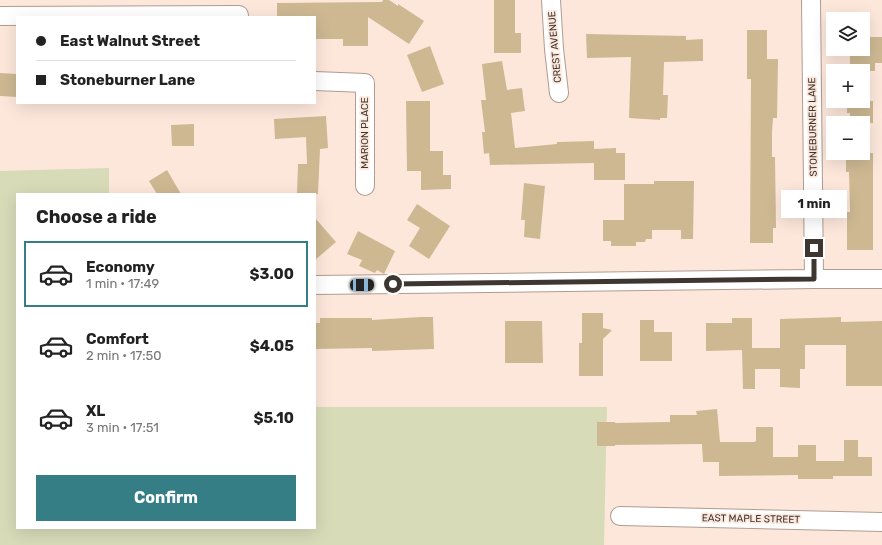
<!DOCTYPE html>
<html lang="en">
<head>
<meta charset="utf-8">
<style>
  body { margin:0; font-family:Rubik,sans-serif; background:#f2f2f2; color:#222; height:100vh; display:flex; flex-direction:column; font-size:15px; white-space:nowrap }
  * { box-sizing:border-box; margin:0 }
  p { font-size:13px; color:#767676 }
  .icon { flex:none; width:22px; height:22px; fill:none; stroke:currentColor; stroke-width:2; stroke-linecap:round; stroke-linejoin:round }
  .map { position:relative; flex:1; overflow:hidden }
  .drawer { position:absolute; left:16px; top:193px; width:300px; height:336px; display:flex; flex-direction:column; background:#fff; border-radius:0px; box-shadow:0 4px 16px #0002 }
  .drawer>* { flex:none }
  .top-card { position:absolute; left:16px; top:16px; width:300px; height:88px; border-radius:0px; box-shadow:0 4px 16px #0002; display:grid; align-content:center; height:88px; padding:0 20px; background:#fff }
  .tools { position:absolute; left:826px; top:12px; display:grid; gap:8px }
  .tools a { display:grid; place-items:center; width:44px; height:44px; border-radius:0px; background:#fff; box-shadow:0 4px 16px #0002; font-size:20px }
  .end { position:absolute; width:18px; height:18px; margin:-9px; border:5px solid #3e3631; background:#fff; box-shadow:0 0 0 2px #fff }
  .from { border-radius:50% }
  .bubble { position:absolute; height:28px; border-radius:0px; background:#fff; box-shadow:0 4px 16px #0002; font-size:13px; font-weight:700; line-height:28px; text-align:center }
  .car { position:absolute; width:12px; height:24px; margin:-12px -6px; border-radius:5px; box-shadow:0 0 3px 1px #0007; background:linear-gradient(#222 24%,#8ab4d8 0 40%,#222 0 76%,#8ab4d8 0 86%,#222 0) }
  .top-card b { display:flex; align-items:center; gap:14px; height:38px; font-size:15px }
  .top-card b+b { border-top:1px solid #e0e0e0 }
  .top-card i { width:10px; height:10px; background:#222 }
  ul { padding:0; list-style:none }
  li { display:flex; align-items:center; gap:12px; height:66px; margin:0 8px 6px; padding:0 12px; border:2px solid transparent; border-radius:0px }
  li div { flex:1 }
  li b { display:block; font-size:15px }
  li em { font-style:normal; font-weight:700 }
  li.current { border-color:#367e85 }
  li>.icon { width:36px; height:36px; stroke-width:1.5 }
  h2 { padding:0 20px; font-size:18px; line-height:48px }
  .button { display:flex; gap:8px; margin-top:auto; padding:8px 20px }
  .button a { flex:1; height:46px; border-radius:0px; background:#367e85; color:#fff; font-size:16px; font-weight:700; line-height:46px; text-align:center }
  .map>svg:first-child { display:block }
  .green { fill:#d7dbb8 }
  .building { fill:#cdb892 }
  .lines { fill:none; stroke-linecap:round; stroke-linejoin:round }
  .minor-casing { stroke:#b09c91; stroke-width:20 }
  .minor { stroke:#fff; stroke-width:18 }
  .route { stroke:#3e3631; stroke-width:5 }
  .labels { text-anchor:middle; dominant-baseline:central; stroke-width:3.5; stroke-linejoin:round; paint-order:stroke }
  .street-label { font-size:10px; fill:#3e3631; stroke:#fde7db }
</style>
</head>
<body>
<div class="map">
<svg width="882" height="545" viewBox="0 0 882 545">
  <rect width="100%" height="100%" fill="#fde7db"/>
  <polygon class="green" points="109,168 109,194 17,194 17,528 315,528 315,407 607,407 604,545 0,545 0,171"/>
  <g class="building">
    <polygon points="383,0 389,0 398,6 398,4 424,21 409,44 368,17 368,46 343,46 343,39 315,39 315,17 277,17 277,3 382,2"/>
    <polygon points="494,0 515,0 515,33 521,33 521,53 494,53"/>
    <polygon points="747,30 767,30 767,59 778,59 777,118 773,118 772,132 772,157 775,157 776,228 773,228 773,243 750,243 751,79 747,79"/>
    <polygon points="586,34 686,36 686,40 703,39 703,61 664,62 663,95 668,95 667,118 660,118 660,120 629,118 631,57 587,58"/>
    <polygon points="863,37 882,37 882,63 875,63 875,71 850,71 850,49 863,49"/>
    <polygon points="430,46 444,84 422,92 407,55"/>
    <polygon points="502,61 507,90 522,88 525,111 511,113 515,148 557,144 557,142 594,141 594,149 616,148 616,153 625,153 625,180 594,180 594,163 490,165 489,153 484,154 482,132 485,132 481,100 486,100 482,64"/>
    <polygon points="0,73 17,74 17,97 0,96"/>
    <polygon points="406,101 430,101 430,151 443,151 443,175 451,175 451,189 421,190 421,171 407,171"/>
    <polygon points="847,101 873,101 873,123 850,123 850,113 847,113"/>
    <polygon points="326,116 328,148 320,149 318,194 297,194 298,164 307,164 306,137 275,139 274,119"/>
    <polygon points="194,124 194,146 172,146 171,125"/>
    <polygon points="850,153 873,153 873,250 847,250 847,212 850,212 849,172 846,172 846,157 850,157"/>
    <polygon points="167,170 181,194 157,194 149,181"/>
    <polygon points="654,181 694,181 693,239 681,239 681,230 652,230 652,239 646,239 645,242 636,242 636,246 611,246 611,241 603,241 603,220 624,220 624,184 654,184"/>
    <polygon points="524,183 545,186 540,239 524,237 525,220 521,220"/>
    <polygon points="417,204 450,226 429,259 409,246 420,228 407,220"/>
    <polygon points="315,218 336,242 315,260"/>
    <polygon points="358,231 395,251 384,274 377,270 375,273 359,266 362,260 347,254"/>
    <polygon points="582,313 603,313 603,328 612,330 603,339 603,376 579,376 579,343 582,343"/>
    <polygon points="421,317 433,317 434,349 372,351 372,348 315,349 315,323 320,323 320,318 372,318 372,320"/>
    <polygon points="841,317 841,322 882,321 882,386 846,386 846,345 805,345 805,369 800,369 800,388 780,387 780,369 755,369 755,389 743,389 742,350 706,351 706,323 732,323 732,318 752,318 752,348 780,348 780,319"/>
    <polygon points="640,320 654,320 654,332 672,332 672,361 640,361"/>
    <polygon points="505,321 542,321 543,363 505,363"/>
    <polygon points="717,409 720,442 754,442 756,441 756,427 773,427 773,457 798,457 798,445 816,445 816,461 844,461 844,440 858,440 858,457 872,457 872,476 833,476 833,479 798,479 798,475 719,476 719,462 703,462 702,444 615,445 615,446 597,446 597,422 615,422 615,423 670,422 670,415 697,415 696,411"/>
  </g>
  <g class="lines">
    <defs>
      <g id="minor">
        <polyline points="551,0 554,49 559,93"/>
        <polyline points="811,0 814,279"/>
        <polyline points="0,16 239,15"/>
        <polyline points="315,81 365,83 365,186"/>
        <polyline points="315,285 814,279 882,279"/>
        <polyline points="620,516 882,522"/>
      </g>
    </defs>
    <use href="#minor" class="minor-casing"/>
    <use href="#minor" class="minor"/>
  </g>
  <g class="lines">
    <polyline class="route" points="393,284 814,279 814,248"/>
  </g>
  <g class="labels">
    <g class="street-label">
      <text transform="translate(555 47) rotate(-95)">CREST AVENUE</text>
      <text transform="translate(813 127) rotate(-91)">STONEBURNER LANE</text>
      <text transform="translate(365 133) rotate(-90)">MARION PLACE</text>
      <text transform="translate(751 519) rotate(1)">EAST MAPLE STREET</text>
    </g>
  </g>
</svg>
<div class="tools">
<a><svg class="icon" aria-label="layers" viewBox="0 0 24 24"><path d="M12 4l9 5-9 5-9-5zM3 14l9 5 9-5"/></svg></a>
<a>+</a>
<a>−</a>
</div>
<i class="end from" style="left:393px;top:284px"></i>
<i class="end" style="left:814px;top:248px"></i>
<div class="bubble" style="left:781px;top:190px;width:66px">1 min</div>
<i class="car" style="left:362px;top:285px;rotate:89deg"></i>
<div class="top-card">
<b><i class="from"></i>East Walnut Street</b>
<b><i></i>Stoneburner Lane</b>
</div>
<section class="drawer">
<h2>Choose a ride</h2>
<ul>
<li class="current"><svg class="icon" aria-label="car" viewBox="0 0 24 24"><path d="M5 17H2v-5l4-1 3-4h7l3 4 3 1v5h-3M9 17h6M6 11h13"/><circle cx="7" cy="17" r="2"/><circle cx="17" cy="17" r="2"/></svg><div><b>Economy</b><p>1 min · 17:49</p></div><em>$3.00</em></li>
<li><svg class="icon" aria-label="car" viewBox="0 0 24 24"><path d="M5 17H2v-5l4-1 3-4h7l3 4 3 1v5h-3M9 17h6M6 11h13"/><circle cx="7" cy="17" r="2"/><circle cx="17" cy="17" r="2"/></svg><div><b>Comfort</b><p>2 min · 17:50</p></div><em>$4.05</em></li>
<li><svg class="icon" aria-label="car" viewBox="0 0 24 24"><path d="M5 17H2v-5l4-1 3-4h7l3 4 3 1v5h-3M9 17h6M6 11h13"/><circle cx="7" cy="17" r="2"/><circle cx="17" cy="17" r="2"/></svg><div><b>XL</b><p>3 min · 17:51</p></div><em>$5.10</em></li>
</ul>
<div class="button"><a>Confirm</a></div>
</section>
</div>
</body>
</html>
